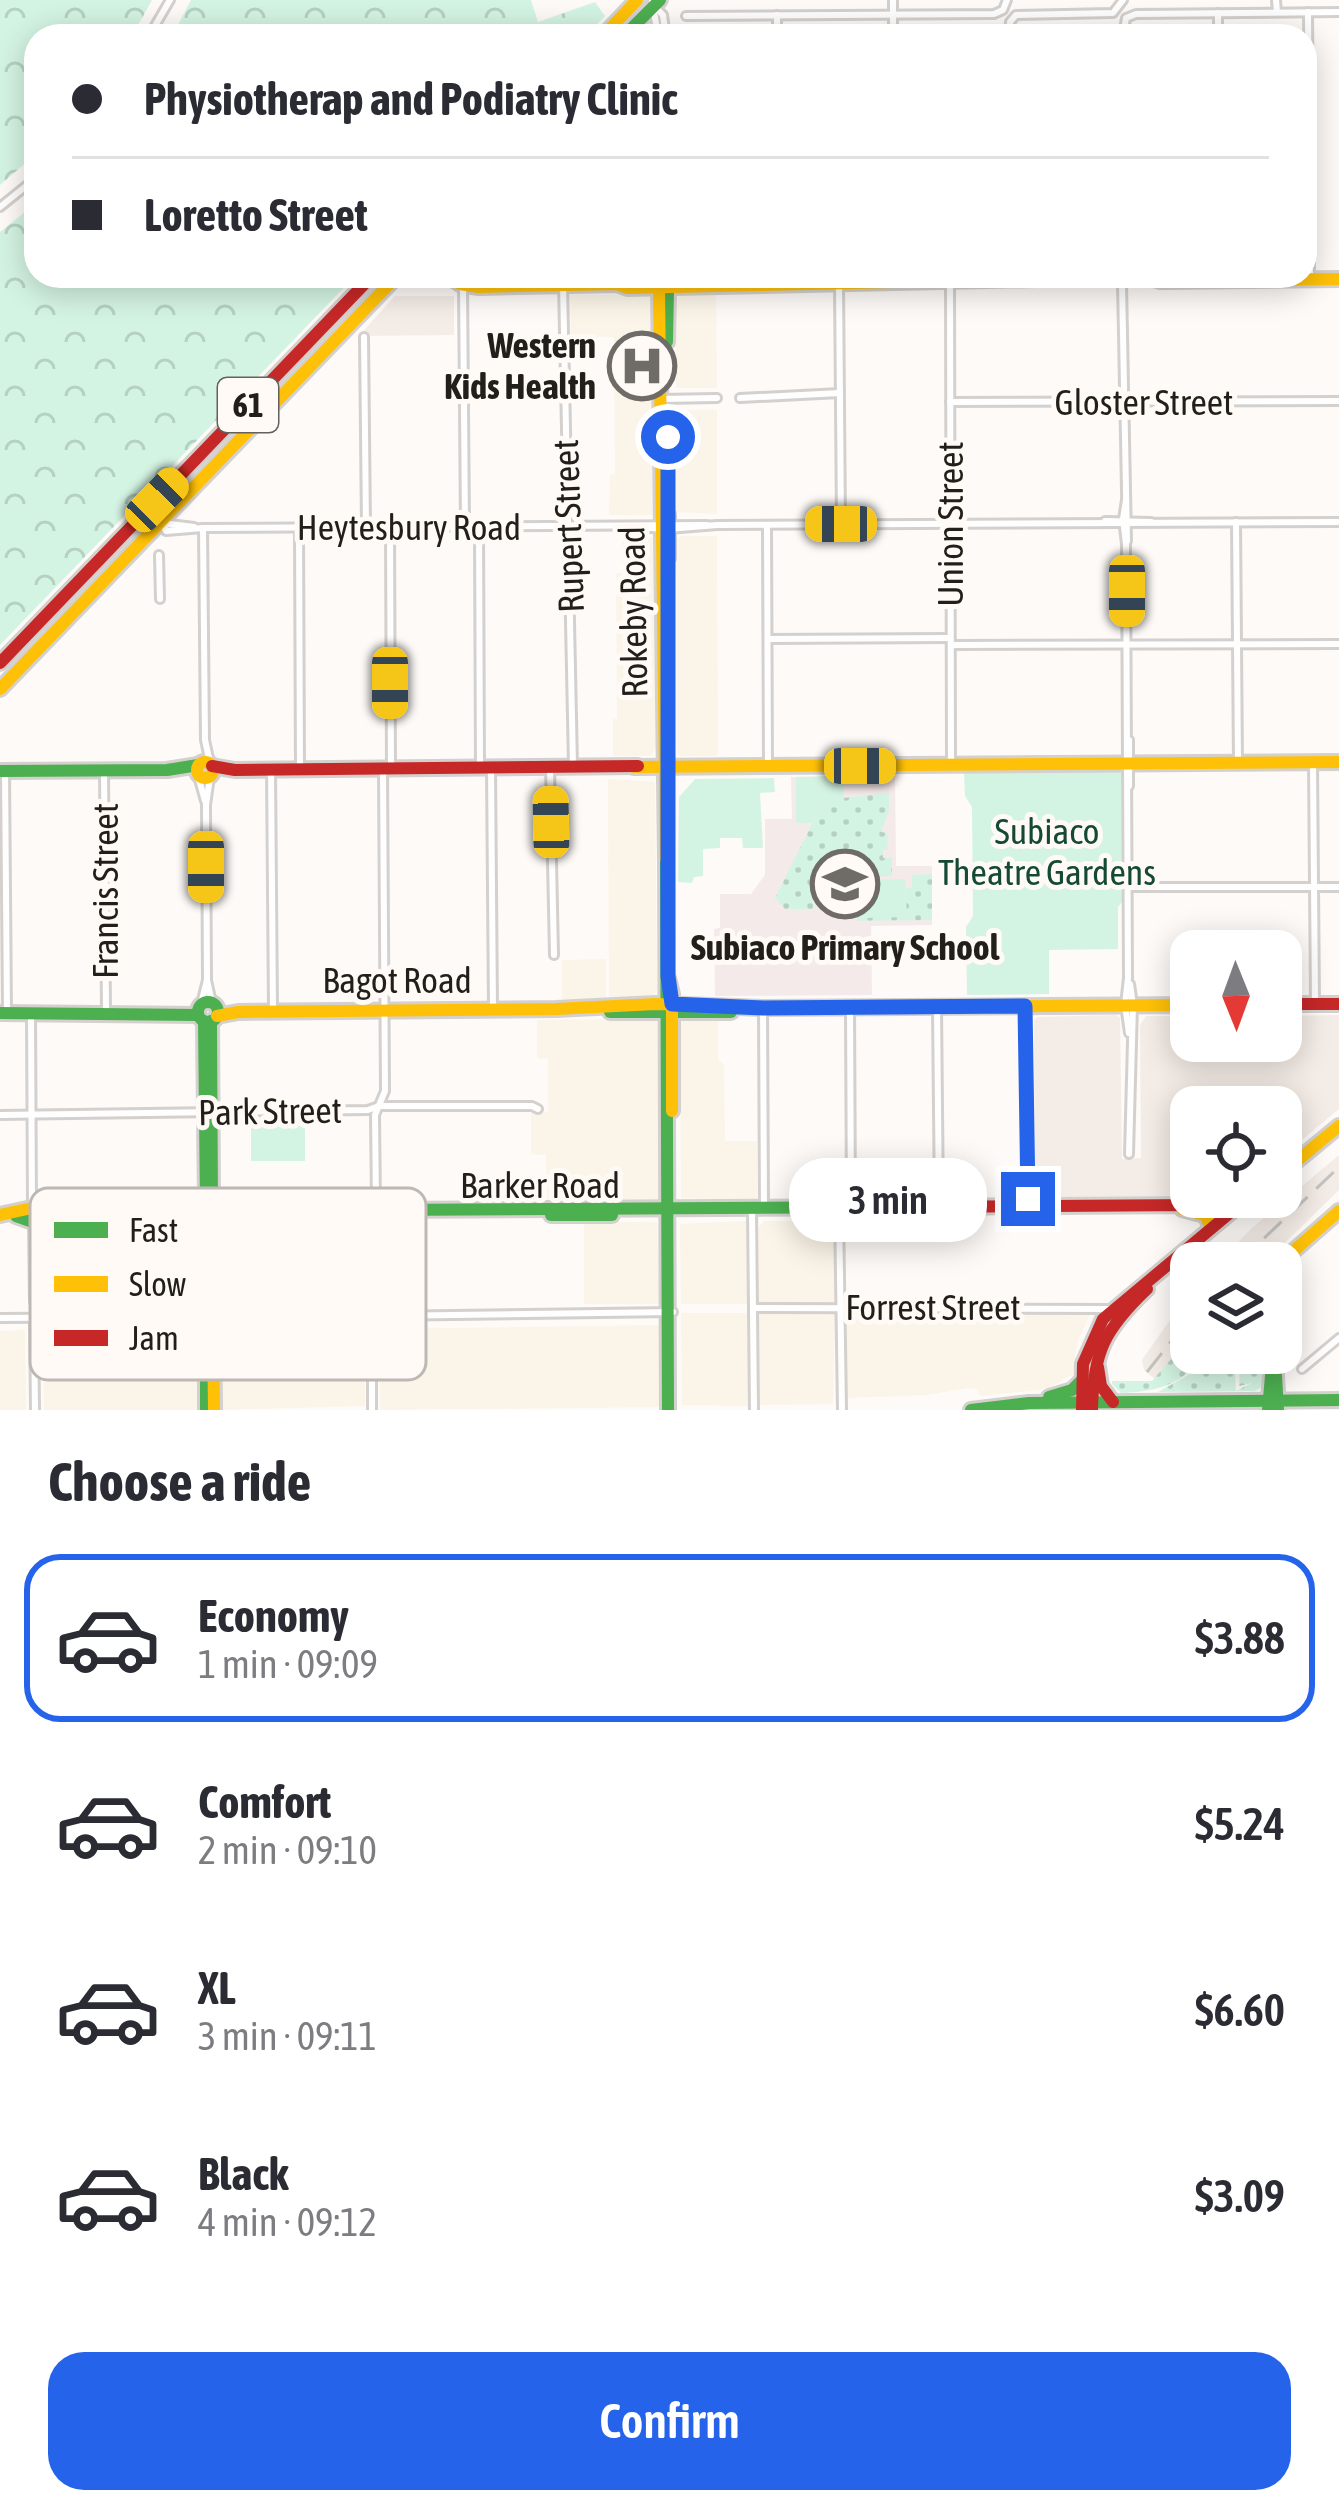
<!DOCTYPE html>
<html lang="en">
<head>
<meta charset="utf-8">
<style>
  body { margin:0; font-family:"Asap Condensed",sans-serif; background:#f7f7f7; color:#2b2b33; height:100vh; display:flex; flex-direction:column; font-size:45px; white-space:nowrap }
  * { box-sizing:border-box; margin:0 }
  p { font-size:39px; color:#7c7c81 }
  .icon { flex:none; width:66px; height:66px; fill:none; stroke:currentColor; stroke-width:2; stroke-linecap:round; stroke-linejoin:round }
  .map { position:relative; height:1410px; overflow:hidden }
  .drawer { display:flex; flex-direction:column; background:#fff; flex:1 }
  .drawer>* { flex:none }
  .banner { position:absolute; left:24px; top:24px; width:1293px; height:264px; border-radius:36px; box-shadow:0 6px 30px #0003; display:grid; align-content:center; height:264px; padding:0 48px; background:#fff }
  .needle { width:78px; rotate:179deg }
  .tools { position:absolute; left:1170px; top:930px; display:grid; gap:24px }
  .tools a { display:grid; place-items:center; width:132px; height:132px; border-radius:24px; background:#fff; box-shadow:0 6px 30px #0003; font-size:60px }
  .end { position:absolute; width:54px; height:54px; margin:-27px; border:15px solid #2563eb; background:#fff; box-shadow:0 0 0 6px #fff }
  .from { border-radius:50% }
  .bubble { position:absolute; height:84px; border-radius:36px; background:#fff; box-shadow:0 6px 30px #0003; font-size:39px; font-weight:600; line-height:84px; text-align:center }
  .car { position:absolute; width:36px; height:72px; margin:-36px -18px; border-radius:15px; box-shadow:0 0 9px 3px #0007; background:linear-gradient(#f5c518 24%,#345 0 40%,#f5c518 0 76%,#345 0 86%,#f5c518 0) }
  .banner b { display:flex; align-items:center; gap:42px; height:114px; font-size:45px }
  .banner b+b { border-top:3px solid #e1e1e2 }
  .banner i { width:30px; height:30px; background:#2b2b33 }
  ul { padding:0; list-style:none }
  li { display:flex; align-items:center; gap:36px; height:168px; margin:0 24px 18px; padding:0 24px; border:6px solid transparent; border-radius:36px }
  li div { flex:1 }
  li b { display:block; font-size:45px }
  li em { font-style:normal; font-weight:600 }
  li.on { border-color:#2563eb }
  li>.icon { width:108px; height:108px; stroke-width:1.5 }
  h2 { padding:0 48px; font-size:54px; line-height:144px }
  .primary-button { display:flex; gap:24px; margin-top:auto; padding:24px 48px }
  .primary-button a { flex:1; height:138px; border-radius:36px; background:#2563eb; color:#fff; font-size:48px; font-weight:600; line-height:138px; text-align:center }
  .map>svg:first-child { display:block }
  .commercial { fill:#fbf4e8 }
  .education { fill:#f4eae9 }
  .built { fill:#f4ece6 }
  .grass { fill:url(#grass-dots) }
  .forest { fill:url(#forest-crowns) }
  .green { fill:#d4f4e3 }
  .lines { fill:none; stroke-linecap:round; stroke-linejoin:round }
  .street-casing { stroke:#d4d0cd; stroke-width:12 }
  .fast-casing { stroke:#d4d0cd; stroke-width:18 }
  .slow-casing { stroke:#d4d0cd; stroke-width:18 }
  .jam-casing { stroke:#d4d0cd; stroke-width:18 }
  .street { stroke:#fffefe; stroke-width:6 }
  .fast { stroke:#4caf50; stroke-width:12 }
  .slow { stroke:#ffc107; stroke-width:12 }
  .jam { stroke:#c62828; stroke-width:12 }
  .rail { stroke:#c4c4c2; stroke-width:3; stroke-dasharray:24 12; stroke-linecap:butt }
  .route { stroke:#2563eb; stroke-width:15 }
  .labels { text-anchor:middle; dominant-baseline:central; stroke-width:10; stroke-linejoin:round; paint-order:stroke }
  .shield { fill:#fffaf5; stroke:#64605c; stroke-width:3 }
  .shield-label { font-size:33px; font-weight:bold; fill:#221e1a }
  .poi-label { font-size:36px; font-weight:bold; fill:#221e1a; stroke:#fffaf5; text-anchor:end }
  .street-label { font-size:36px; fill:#221e1a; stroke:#fffaf5 }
  .park-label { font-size:36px; fill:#144a35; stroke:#fffaf5 }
  .key { fill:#fffaf5; stroke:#bdb8b3; stroke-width:3 }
  .key-label { font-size:33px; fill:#221e1a }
</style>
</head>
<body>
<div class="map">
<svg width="1339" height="1410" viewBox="0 0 1339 1410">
  <defs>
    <pattern id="grass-dots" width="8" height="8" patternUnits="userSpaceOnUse" patternTransform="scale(3)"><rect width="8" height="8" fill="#d4f4e3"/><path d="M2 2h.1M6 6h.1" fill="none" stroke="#b6d1c2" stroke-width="1.8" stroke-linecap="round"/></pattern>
    <pattern id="forest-crowns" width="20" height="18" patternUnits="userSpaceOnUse" patternTransform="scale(3)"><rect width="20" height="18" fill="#d4f4e3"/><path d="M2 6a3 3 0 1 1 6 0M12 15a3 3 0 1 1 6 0" fill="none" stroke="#b6d1c2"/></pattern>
  </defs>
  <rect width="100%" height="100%" fill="#fdfaf7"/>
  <g class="commercial">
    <polygon points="570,295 648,295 652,301 652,515 609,515 610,475 615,474 614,337 571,336"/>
    <polygon points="681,295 716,295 717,388 676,388 675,301"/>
    <polygon points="676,410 717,410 717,514 676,512"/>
    <polygon points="680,536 717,536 718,756 680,756 677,752 676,540"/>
    <polygon points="622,537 654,537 656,551 656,750 649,756 613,756 613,719 617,718 616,574 622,573"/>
    <polygon points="608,779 655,782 657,991 651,998 609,998"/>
    <polygon points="606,959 606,999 562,999 562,960"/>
    <polygon points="654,1019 657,1023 659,1200 547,1201 546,1155 531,1154 531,1113 548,1112 548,1059 537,1058 537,1020"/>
    <polygon points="680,1020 718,1020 718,1060 724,1065 725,1141 757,1141 757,1200 681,1198"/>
    <polygon points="747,1221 748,1304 681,1304 680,1224"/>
    <polygon points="764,1221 837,1221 837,1304 757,1305 756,1229"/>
    <polygon points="657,1222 659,1304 584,1304 584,1222"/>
    <polygon points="1091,1312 1077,1343 1073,1374 1047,1389 980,1396 977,1389 968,1388 926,1395 847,1398 846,1314"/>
    <polygon points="681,1313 748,1313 748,1406 682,1405"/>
    <polygon points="835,1313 833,1404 759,1405 758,1314"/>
    <polygon points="659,1325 660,1407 380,1410 379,1329"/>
    <polygon points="198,1328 200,1410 44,1410 43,1330"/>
    <polygon points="220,1329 364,1331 365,1406 221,1410"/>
    <polygon points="25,1330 26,1410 0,1410 0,1331"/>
  </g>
  <polygon class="education" points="895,776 896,866 932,866 932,925 871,926 872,995 715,996 714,929 720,928 720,894 751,894 765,875 765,819 792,819 791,777"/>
  <g class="built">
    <polygon points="395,296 454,296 454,335 359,336"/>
    <polygon points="1116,1015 1120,1018 1122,1159 1141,1158 1140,1025 1146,1016 1191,1016 1191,1041 1281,1041 1281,1016 1339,1015 1339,1109 1281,1157 1281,1107 1191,1107 1191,1197 1233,1197 1231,1199 1035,1200 1034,1020 1037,1017"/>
    <polygon points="1339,1155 1339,1190 1264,1263 1218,1263 1252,1228"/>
    <polygon points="1191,1271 1191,1353 1163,1379 1154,1378 1144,1370 1142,1360 1187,1296 1176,1282"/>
  </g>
  <g class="grass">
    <polygon points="889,793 889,810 881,832 887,833 888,849 883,850 883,858 892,858 892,876 866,877 867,917 906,917 906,888 912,888 912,875 932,874 932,920 857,921 856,877 840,874 821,896 813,896 813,909 785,909 775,898 824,800"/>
    <path d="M1191 1336V1353H1203C1186 1385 1154 1392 1121 1393L1112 1384V1381H1152Z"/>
    <polygon points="1206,1353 1234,1356 1236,1391 1252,1383 1239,1386 1240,1366 1236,1353 1268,1353 1267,1384 1255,1391 1158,1392 1190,1374"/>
  </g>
  <g class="forest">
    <polygon points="0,0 152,0 132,36 36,36 36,154 0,185"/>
    <polygon points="191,0 531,0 538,22 595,2 605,16 586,36 172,36"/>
    <polygon points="36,203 36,276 355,276 0,645 0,232"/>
  </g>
  <g class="green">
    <polygon points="1121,771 1122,902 1118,907 1118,949 1049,950 1049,994 967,995 966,927 973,916 972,807 965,796 964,773"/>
    <polygon points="843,776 844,800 824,800 812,823 796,823 796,777"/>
    <polygon points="774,778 775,792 760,793 763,848 743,848 742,838 720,838 720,848 703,849 703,876 694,877 692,883 678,882 679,797 695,779"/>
    <polygon points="905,879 907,917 867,918 866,880"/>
    <polygon points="264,1116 305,1116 305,1161 251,1161 251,1123"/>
  </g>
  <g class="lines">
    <defs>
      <g id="street">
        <polyline points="652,0 658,36"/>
        <polyline points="893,0 893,36"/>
        <polyline points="1276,0 1277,12"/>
        <polyline points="656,8 663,15 666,36"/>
        <polyline points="1308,12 1310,280"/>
        <polyline points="1218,13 1218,36"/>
        <polyline points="777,15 777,36"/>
        <polyline points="686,16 994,14 1003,10 1007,0"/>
        <polyline points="149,36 170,0"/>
        <polyline points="1009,36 1010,22 1016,15 1113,13 1123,0"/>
        <polyline points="1123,36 1126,18 1136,14 1339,12"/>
        <polyline points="0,207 36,178"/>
        <polyline points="1125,277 1122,283 1127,541"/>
        <polyline points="950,282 951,765"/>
        <polyline points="839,283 841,524"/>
        <polyline points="563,284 573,766"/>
        <polyline points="463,285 465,527"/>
        <polyline points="364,337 366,527"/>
        <polyline points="740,398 840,393"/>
        <polyline points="661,399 717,398"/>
        <polyline points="950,402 1339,401"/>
        <polyline points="1126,500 1123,519 1126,544 1128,978 1125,1005 1129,1033"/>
        <polyline points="154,503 166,531 203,528 707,525"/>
        <polyline points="137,520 194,527"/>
        <polyline points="1105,521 1151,522"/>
        <polyline points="1236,522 1238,763"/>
        <polyline points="767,525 768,767"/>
        <polyline points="615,526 668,529 717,525 1339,522"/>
        <polyline points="390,527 391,769"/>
        <polyline points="479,527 480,768"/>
        <polyline points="203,528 205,740 210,763"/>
        <polyline points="299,528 300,769"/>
        <polyline points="159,555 160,599"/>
        <polyline points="768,639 950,638"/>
        <polyline points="953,645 1339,644"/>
        <polyline points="1313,763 1315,1004"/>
        <polyline points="550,767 554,955"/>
        <polyline points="491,768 493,1010"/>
        <polyline points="271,769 273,1011"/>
        <polyline points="104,770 106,1012"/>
        <polyline points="5,771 7,1013"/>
        <polyline points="198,776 205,801"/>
        <polyline points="210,777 206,805 207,980 212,1003"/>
        <polyline points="1129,786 1129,740"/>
        <polyline points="1129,887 1339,887"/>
        <polyline points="201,1004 207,980"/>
        <polyline points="1026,1006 1029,1206"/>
        <polyline points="850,1007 851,1208"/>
        <polyline points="937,1007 939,1207"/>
        <polyline points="763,1008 764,1207"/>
        <polyline points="31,1013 32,1208"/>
        <polyline points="0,1115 368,1110 379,1106 532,1106 538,1109"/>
        <polyline points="1129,1154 1133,1005 1130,984"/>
        <polyline points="839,1210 842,1410"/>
        <polyline points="752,1211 754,1410"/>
        <polyline points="33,1222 34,1301 42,1318"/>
        <polyline points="753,1308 1113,1309"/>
        <polyline points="371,1310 370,1218 376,1204 375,1115 385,1091 383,769"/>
        <polyline points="217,1314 363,1316"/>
        <polyline points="143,1316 203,1312"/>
        <polyline points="378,1316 372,1324 364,1318 371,1310 378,1316 673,1312"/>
        <polyline points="0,1318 140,1317 203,1322"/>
        <polyline points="34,1318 35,1410"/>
        <polyline points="216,1322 255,1317"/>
        <polyline points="1302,1369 1339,1338"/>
        <polyline points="372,1410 372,1324"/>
      </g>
      <g id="fast">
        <polyline points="624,36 660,0"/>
        <polyline points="617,284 666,276 716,284"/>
        <polyline points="667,342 668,288"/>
        <polyline points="668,515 668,558"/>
        <polyline points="0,771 167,770 198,765"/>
        <polyline points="666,859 668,1410"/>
        <circle cx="208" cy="1012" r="10"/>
        <polyline points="610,1012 731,1012"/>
        <polyline points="0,1013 198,1015"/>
        <polyline points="204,1021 206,1206"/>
        <polyline points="211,1021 212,1206"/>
        <polyline points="217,1211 910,1207"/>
        <polyline points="551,1215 612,1215"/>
        <polyline points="16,1216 33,1222 39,1217 38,1211"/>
        <polyline points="206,1325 206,1410"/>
        <polyline points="1275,1358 1278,1410"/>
        <polyline points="1049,1397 1072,1390 1082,1380"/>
        <polyline points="971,1410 1029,1403 1339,1400"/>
        <polyline points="1268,1410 1273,1353"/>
      </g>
      <g id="slow">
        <polyline points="603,36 637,0"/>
        <polyline points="448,276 460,284 479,287 617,284 628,288 1125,277 1163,280"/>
        <polyline points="465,276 488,283"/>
        <polyline points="1160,281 1339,279"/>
        <polyline points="659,288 666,859"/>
        <polyline points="0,689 397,276"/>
        <circle cx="205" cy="770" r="8"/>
        <polyline points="634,767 1339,762"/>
        <polyline points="668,978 672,994 672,1111"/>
        <polyline points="217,1016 238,1012 556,1009 656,1004 763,1008 1191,1005"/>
        <polyline points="1281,1174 1339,1126"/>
        <polyline points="1182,1209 1205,1215 1211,1227"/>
        <polyline points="0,1215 32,1208 54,1215 202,1211"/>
        <polyline points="205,1221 206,1310"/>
        <polyline points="213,1221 214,1310"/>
        <polyline points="1280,1263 1339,1211"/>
        <circle cx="209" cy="1317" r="8"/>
        <polyline points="213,1325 214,1410"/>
      </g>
      <g id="jam">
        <polyline points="0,663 372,276"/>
        <polyline points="212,766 235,770 638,766"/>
        <polyline points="1281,1004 1339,1004"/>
        <polyline points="910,1207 1197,1205 1226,1215"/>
        <polyline points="1098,1367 1101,1386 1113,1402"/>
        <polyline points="1082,1410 1083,1364 1103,1319 1249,1197"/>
        <path d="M1092 1410C1093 1352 1105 1329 1147 1289"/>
      </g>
    </defs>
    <use href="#street" class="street-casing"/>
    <use href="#fast" class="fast-casing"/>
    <use href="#slow" class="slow-casing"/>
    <use href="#jam" class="jam-casing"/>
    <use href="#street" class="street"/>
    <use href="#fast" class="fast"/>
    <use href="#slow" class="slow"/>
    <use href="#jam" class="jam"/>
    <g class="rail">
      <polyline points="1238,1263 1339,1167"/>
      <polyline points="1147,1372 1191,1316"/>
    </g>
  </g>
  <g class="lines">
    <polyline class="route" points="668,437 668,976 672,1004 763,1008 1025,1006 1028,1199"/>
  </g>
  <defs>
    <symbol id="hospital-ring" viewBox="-11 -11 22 22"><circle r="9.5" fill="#fffaf5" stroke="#6f6b67" stroke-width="1.5"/><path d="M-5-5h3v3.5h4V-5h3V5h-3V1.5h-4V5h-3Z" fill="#6f6b67"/></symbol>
    <symbol id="school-ring" viewBox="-11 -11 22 22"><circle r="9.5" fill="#fffaf5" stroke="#6f6b67" stroke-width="1.5"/><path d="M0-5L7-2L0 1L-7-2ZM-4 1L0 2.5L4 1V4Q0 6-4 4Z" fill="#6f6b67"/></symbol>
  </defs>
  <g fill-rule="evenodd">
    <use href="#hospital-ring" x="604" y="328" width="76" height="76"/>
    <use href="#school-ring" x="807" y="846" width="76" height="76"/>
  </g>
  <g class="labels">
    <rect class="shield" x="218" y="378" width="60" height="54" rx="9"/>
    <g class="shield-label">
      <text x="248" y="405">61</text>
    </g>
    <g class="poi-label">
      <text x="596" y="345">Western<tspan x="596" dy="41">Kids Health</tspan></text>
      <text x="845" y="947" text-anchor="middle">Subiaco Primary School</text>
    </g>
    <g class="street-label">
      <text x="1144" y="402">Gloster Street</text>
      <text transform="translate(950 524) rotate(-90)">Union Street</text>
      <text transform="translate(568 526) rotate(-92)">Rupert Street</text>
      <text x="409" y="527">Heytesbury Road</text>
      <text transform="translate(633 612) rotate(-91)">Rokeby Road</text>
      <text transform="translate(105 891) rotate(-90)">Francis Street</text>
      <text x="397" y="980">Bagot Road</text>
      <text transform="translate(270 1111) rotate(-1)">Park Street</text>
      <text x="540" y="1185">Barker Road</text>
      <text x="933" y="1307">Forrest Street</text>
    </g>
    <g class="park-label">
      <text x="1047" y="831">Subiaco<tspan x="1047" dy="41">Theatre Gardens</tspan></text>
    </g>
  </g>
  <rect x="30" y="1188" width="396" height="192" rx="18" class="key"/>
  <rect x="54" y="1222" width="54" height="16" fill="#4caf50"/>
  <rect x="54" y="1276" width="54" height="16" fill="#ffc107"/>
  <rect x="54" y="1330" width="54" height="16" fill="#c62828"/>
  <g class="key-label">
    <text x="129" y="1242">Fast</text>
    <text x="129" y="1296">Slow</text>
    <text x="129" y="1350">Jam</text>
  </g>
</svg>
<div class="tools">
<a><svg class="needle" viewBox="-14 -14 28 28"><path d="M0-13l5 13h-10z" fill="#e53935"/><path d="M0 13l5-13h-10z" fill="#7c7c81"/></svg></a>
<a><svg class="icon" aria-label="locate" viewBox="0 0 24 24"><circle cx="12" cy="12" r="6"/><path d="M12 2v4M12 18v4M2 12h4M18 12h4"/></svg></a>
<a><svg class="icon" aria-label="layers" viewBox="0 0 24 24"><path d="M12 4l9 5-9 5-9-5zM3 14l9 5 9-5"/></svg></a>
</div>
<i class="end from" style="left:668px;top:437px"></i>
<i class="end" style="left:1028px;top:1199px"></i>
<div class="bubble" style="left:789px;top:1158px;width:198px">3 min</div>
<i class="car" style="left:157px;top:500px;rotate:44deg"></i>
<i class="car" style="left:841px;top:524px;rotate:270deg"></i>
<i class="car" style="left:1127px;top:591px;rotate:180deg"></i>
<i class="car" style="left:390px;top:683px;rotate:180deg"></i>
<i class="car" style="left:860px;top:766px;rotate:90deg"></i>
<i class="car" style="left:551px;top:822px;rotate:359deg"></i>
<i class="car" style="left:206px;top:867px;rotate:180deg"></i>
<div class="banner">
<b><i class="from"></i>Physiotherap and Podiatry Clinic</b>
<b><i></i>Loretto Street</b>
</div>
</div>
<section class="drawer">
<h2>Choose a ride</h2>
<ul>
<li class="on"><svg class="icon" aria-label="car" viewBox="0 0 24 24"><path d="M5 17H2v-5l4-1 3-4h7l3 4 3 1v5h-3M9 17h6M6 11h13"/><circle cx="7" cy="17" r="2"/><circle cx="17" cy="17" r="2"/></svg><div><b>Economy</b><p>1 min · 09:09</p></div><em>$3.88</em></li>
<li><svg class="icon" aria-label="car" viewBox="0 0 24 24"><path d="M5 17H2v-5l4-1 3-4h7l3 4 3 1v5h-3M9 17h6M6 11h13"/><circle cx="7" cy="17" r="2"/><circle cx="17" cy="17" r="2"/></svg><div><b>Comfort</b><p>2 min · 09:10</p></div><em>$5.24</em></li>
<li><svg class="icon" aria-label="car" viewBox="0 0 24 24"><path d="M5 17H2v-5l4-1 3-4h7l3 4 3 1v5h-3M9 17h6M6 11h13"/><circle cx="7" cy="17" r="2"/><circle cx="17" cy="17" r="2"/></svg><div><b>XL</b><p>3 min · 09:11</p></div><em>$6.60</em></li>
<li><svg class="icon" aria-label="car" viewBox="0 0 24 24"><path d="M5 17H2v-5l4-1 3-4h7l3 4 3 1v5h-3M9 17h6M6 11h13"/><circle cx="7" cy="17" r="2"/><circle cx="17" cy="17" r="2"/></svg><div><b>Black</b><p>4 min · 09:12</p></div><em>$3.09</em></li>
</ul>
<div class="primary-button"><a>Confirm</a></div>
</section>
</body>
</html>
